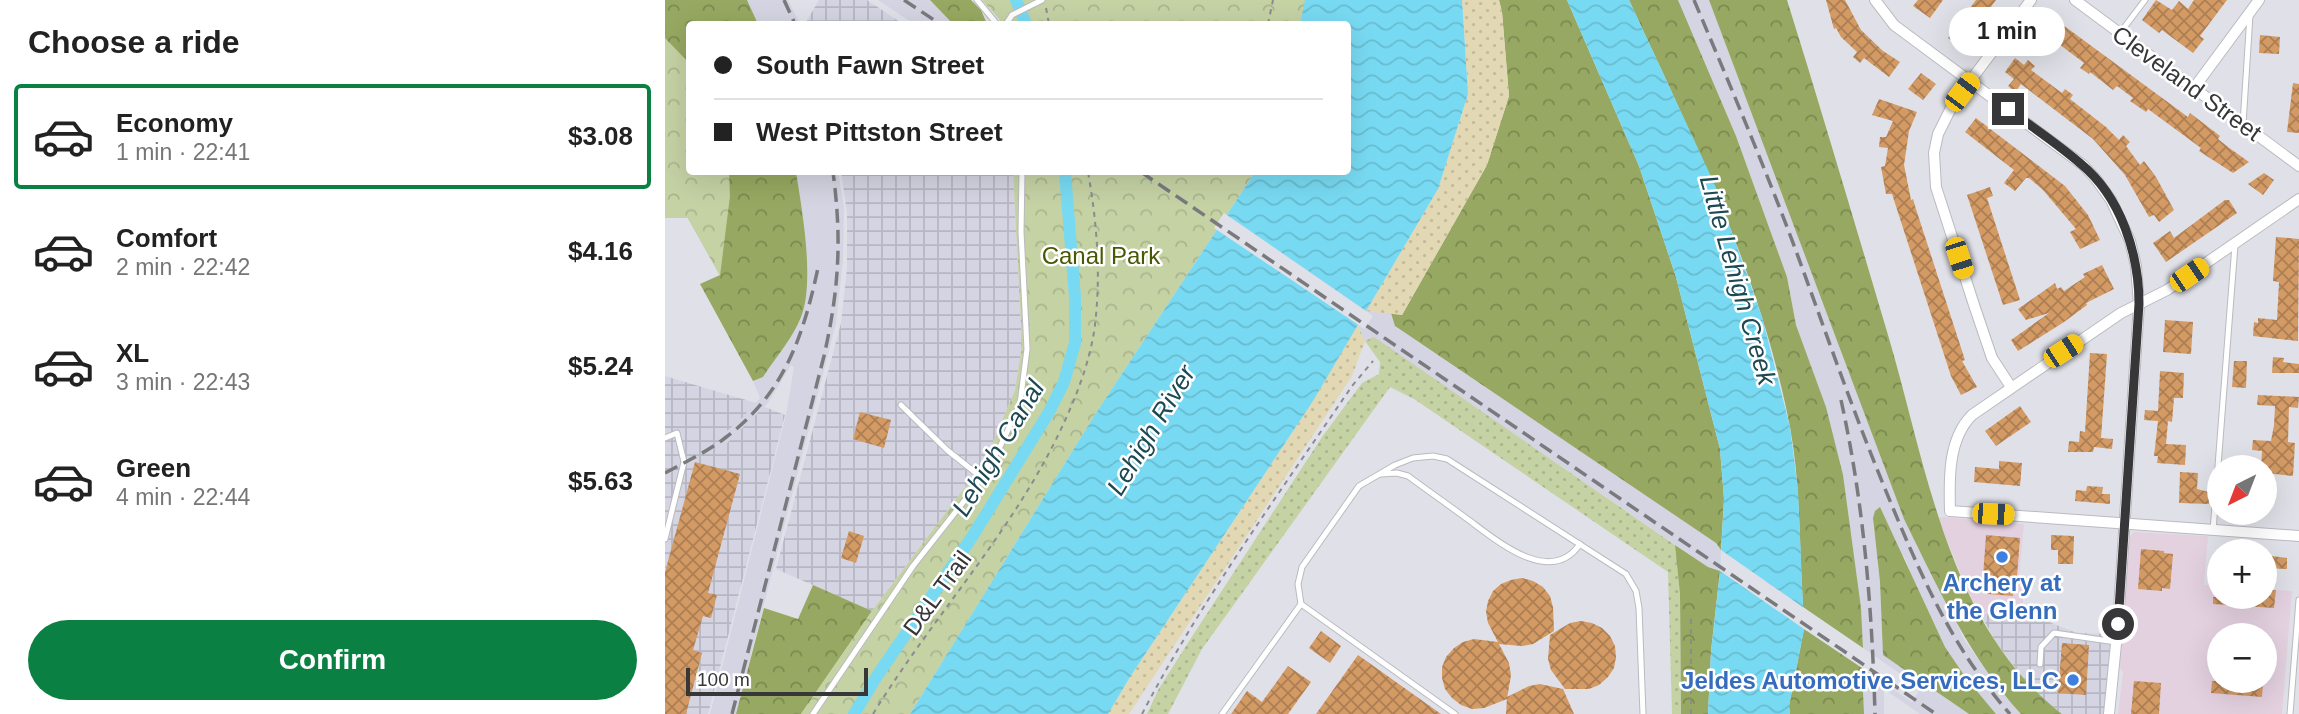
<!DOCTYPE html>
<html lang="en">
<head>
<meta charset="utf-8">
<style>
  body { margin:0; font-family:Arial,sans-serif; background:#f2f2f2; color:#222; height:100vh; display:flex; flex-direction:column; font-size:26px; white-space:nowrap }
  * { box-sizing:border-box; margin:0 }
  p { font-size:23px; color:#767676 }
  .icon { flex:none; width:38px; height:38px; fill:none; stroke:currentColor; stroke-width:2; stroke-linecap:round; stroke-linejoin:round }
  .map { position:relative; flex:1; overflow:hidden }
  .details { display:flex; flex-direction:column; background:#fff; width:665px }
  .details>* { flex:none }
  .hud { position:absolute; left:21px; top:21px; width:665px; height:154px; border-radius:7px; box-shadow:0 7px 28px #0002; display:grid; align-content:center; height:154px; padding:0 28px; background:#fff }
  .needle { width:46px; rotate:222deg }
  .fabs { position:absolute; left:1542px; top:455px; display:grid; gap:14px }
  .fabs a { display:grid; place-items:center; width:70px; height:70px; border-radius:50%; background:#fff; box-shadow:0 7px 28px #0002; font-size:35px }
  .scale { position:absolute; left:21px; bottom:18px; width:182px; box-sizing:border-box; padding-left:7px; border:4px solid #373739; border-top:0; font-size:19px; line-height:24px; white-space:nowrap; color:#373739; -webkit-text-stroke:5px #fff; paint-order:stroke }
  .end { position:absolute; width:32px; height:32px; margin:-16px; border:9px solid #373739; background:#fff; box-shadow:0 0 0 4px #fff }
  .from { border-radius:50% }
  .bubble { position:absolute; height:49px; border-radius:24px; background:#fff; box-shadow:0 7px 28px #0002; font-size:23px; font-weight:700; line-height:49px; text-align:center }
  .car { position:absolute; width:21px; height:42px; margin:-21px -10px; border-radius:9px; box-shadow:0 0 5px 2px #0007; background:linear-gradient(#f5c518 24%,#345 0 40%,#f5c518 0 76%,#345 0 86%,#f5c518 0) }
  .hud b { display:flex; align-items:center; gap:24px; height:66px; font-size:26px }
  .hud b+b { border-top:2px solid #e0e0e0 }
  .hud i { width:18px; height:18px; background:#222 }
  ul { padding:0; list-style:none }
  li { display:flex; align-items:center; gap:21px; height:105px; margin:0 14px 10px; padding:0 14px; border:4px solid transparent; border-radius:7px }
  li div { flex:1 }
  li b { display:block; font-size:26px }
  li em { font-style:normal; font-weight:700 }
  li.selected { border-color:#0b8043 }
  li>.icon { width:63px; height:63px; stroke-width:1.5 }
  h2 { padding:0 28px; font-size:32px; line-height:84px }
  .primary-button { display:flex; gap:14px; margin-top:auto; padding:14px 28px }
  .primary-button a { flex:1; height:80px; border-radius:42px; background:#0b8043; color:#fff; font-size:28px; font-weight:700; line-height:80px; text-align:center }
  main { display:flex; flex:1; min-height:0 }
  .map>svg:first-child { display:block }
  .commercial { fill:#e4d1e0; fill-rule:evenodd }
  .industrial { fill:url(#industrial-grid) }
  .built { fill:#d4d4e2 }
  .grass { fill:url(#grass-dots) }
  .forest { fill:url(#forest-crowns) }
  .sand { fill:url(#sand-dots) }
  .park { fill:url(#park-crowns) }
  .water { fill:url(#water-waves) }
  .pier { fill:#e0e1e8 }
  .lines { fill:none; stroke-linecap:round; stroke-linejoin:round }
  .canal { stroke:#78daf2; stroke-width:12 }
  .building { fill:url(#building-cross-hatch) }
  .service-casing { stroke:#babac0; stroke-width:7 }
  .minor-casing { stroke:#babac0; stroke-width:12 }
  .path { stroke:#8b8b90; stroke-width:2; stroke-dasharray:5 5; stroke-linecap:butt }
  .service { stroke:#fff; stroke-width:5 }
  .minor { stroke:#fff; stroke-width:10 }
  .rail { stroke:#7a7a7e; stroke-width:3.5; stroke-dasharray:14 7; stroke-linecap:butt }
  .route { stroke:#373739; stroke-width:9 }
  .shop-dot { fill:#3f7fe0; stroke:#fff; stroke-width:2.5 }
  .labels { text-anchor:middle; dominant-baseline:central; stroke-width:5; stroke-linejoin:round; paint-order:stroke }
  .street-label { font-size:24px; fill:#373739; stroke:#fff }
  .park-label { font-size:24px; fill:#495803; stroke:#fff }
  .shop-label { font-size:24px; font-weight:bold; fill:#366cbe; stroke:#fff }
  .water-label { font-size:26px; font-style:italic; fill:#1c4953; stroke:#fff }
</style>
</head>
<body>
<main>
<section class="details">
<h2>Choose a ride</h2>
<ul>
<li class="selected"><svg class="icon" aria-label="car" viewBox="0 0 24 24"><path d="M5 17H2v-5l4-1 3-4h7l3 4 3 1v5h-3M9 17h6M6 11h13"/><circle cx="7" cy="17" r="2"/><circle cx="17" cy="17" r="2"/></svg><div><b>Economy</b><p>1 min · 22:41</p></div><em>$3.08</em></li>
<li><svg class="icon" aria-label="car" viewBox="0 0 24 24"><path d="M5 17H2v-5l4-1 3-4h7l3 4 3 1v5h-3M9 17h6M6 11h13"/><circle cx="7" cy="17" r="2"/><circle cx="17" cy="17" r="2"/></svg><div><b>Comfort</b><p>2 min · 22:42</p></div><em>$4.16</em></li>
<li><svg class="icon" aria-label="car" viewBox="0 0 24 24"><path d="M5 17H2v-5l4-1 3-4h7l3 4 3 1v5h-3M9 17h6M6 11h13"/><circle cx="7" cy="17" r="2"/><circle cx="17" cy="17" r="2"/></svg><div><b>XL</b><p>3 min · 22:43</p></div><em>$5.24</em></li>
<li><svg class="icon" aria-label="car" viewBox="0 0 24 24"><path d="M5 17H2v-5l4-1 3-4h7l3 4 3 1v5h-3M9 17h6M6 11h13"/><circle cx="7" cy="17" r="2"/><circle cx="17" cy="17" r="2"/></svg><div><b>Green</b><p>4 min · 22:44</p></div><em>$5.63</em></li>
</ul>
<div class="primary-button"><a>Confirm</a></div>
</section>
<div class="map">
<svg width="1634" height="714" viewBox="0 0 1634 714">
  <defs>
    <pattern id="industrial-grid" width="8" height="8" patternUnits="userSpaceOnUse" patternTransform="scale(1.75)"><rect width="8" height="8" fill="#d4d4e2"/><path d="M0 4h8M4 0v8" fill="none" stroke="#b7b7c3"/></pattern>
    <pattern id="grass-dots" width="8" height="8" patternUnits="userSpaceOnUse" patternTransform="scale(1.75)"><rect width="8" height="8" fill="#c5d2a4"/><path d="M2 2h.1M6 6h.1" fill="none" stroke="#aab58e" stroke-width="1.8" stroke-linecap="round"/></pattern>
    <pattern id="forest-crowns" width="20" height="18" patternUnits="userSpaceOnUse" patternTransform="scale(1.75)"><rect width="20" height="18" fill="#96a861"/><path d="M2 6a3 3 0 1 1 6 0M12 15a3 3 0 1 1 6 0" fill="none" stroke="#7b8a51"/></pattern>
    <pattern id="sand-dots" width="8" height="8" patternUnits="userSpaceOnUse" patternTransform="scale(1.75)"><rect width="8" height="8" fill="#e2d8b3"/><path d="M2 2h.1M6 6h.1" fill="none" stroke="#c2ba9b" stroke-width="1.8" stroke-linecap="round"/></pattern>
    <pattern id="park-crowns" width="20" height="18" patternUnits="userSpaceOnUse" patternTransform="scale(1.75)"><rect width="20" height="18" fill="#c5d2a4"/><path d="M2 6a3 3 0 1 1 6 0M12 15a3 3 0 1 1 6 0" fill="none" stroke="#aab58e"/></pattern>
    <pattern id="water-waves" width="16" height="10" patternUnits="userSpaceOnUse" patternTransform="scale(1.75)"><rect width="16" height="10" fill="#78daf2"/><path d="M0 5q4-4 8 0t8 0" fill="none" stroke="#68bcd0"/></pattern>
    <pattern id="building-cross-hatch" width="8" height="8" patternUnits="userSpaceOnUse" patternTransform="scale(1.75)"><rect width="8" height="8" fill="#d39a64"/><path d="M0 0l8 8M0 8l8-8" fill="none" stroke="#ac7e53"/></pattern>
  </defs>
  <rect width="100%" height="100%" fill="#e0e1e8"/>
  <g class="commercial">
    <polygon points="1278,517 1359,524 1354,577 1358,584 1358,611 1363,614 1359,618 1315,613 1303,592 1273,518"/>
    <path d="M1469 532 1543 536 1539 585 1554 586V597H1600V589L1627 591 1617 714H1453L1458 672 1452 665 1464 537ZM1554 635H1600V681H1554Z"/>
  </g>
  <g class="industrial">
    <polygon points="154,0 202,0 238,24 142,24 141,22"/>
    <polygon points="176,172 348,172 357,345 350,390 321,459 207,611 111,569 176,323 182,268 182,213"/>
    <polygon points="0,376 88,402 120,415 43,714 0,714"/>
    <polygon points="1315,613 1359,618 1363,614 1412,633 1449,634 1439,714 1397,714 1381,702 1359,679 1332,644"/>
  </g>
  <g class="built">
    <polygon points="82,0 123,0 135,24 93,24"/>
    <polygon points="213,0 265,0 288,24 249,24"/>
    <polygon points="1013,0 1044,0 1239,519 1300,641 1340,696 1356,714 1331,714 1301,678 1280,647 1256,599 1240,558 1208,519 1215,582 1218,655 1304,714 1255,714 1219,689 1219,714 1199,714 1197,668 1247,702 1256,688 1198,648 1196,608 1161,407 1131,325 1122,277 1071,136"/>
    <polygon points="131,172 173,172 179,207 178,260 171,323 71,714 45,714 121,415 129,367 126,365 123,370 103,403 59,446 57,435 75,420 95,398 88,381 98,377 136,317 141,284 139,223"/>
    <polygon points="701,311 726,313 731,327 1051,543 1056,550 1055,571 1043,567 709,338 700,341 692,324 699,329 708,316"/>
  </g>
  <polygon class="grass" points="709,337 1010,545 1015,594 1016,714 1007,714 1003,572 749,399 725,387 537,649 503,714 482,714 493,690 528,635 657,437 697,383 714,374 715,362 700,341"/>
  <g class="forest">
    <path d="M0 0H82L93 24H24V172H131C137 209 150 282 136 317 128 338 110 358 98 377L88 381 35 284 55 275 23 218H0Z"/>
    <polygon points="265,0 306,0 316,10 322,24 288,24"/>
    <polygon points="834,0 902,0 974,166 1011,277 1055,449 1059,499 1056,550 1051,543 730,326 726,313 737,315 822,165 844,96 837,12"/>
    <path d="M964 0H1013L1071 136 1122 277 1131 325 1161 407 1178 475 1196 608 1198 648 1138 607C1134 547 1136 486 1125 427 1096 276 1028 138 964 0Z"/>
    <path d="M1044 0H1122C1157 112 1190 224 1223 335 1262 466 1282 625 1397 714H1356C1304 657 1273 588 1239 519Z"/>
    <polygon points="1215,507 1280,647 1301,678 1331,714 1304,714 1218,655 1215,582 1208,518 1210,511"/>
    <polygon points="1010,545 1043,567 1055,571 1046,651 1043,714 1016,714 1015,594"/>
    <polygon points="148,585 207,611 136,714 71,714 99,608 133,619"/>
    <polygon points="1139,629 1197,668 1199,714 1125,714 1124,706"/>
  </g>
  <g class="sand">
    <polygon points="797,0 834,0 837,12 844,96 822,165 737,315 701,311 773,189 803,94"/>
    <polygon points="692,324 700,341 687,376 464,714 443,714 465,677 648,401"/>
  </g>
  <g class="park">
    <polygon points="317,0 640,0 641,4 635,24 332,24 335,20"/>
    <polygon points="0,38 24,63 24,172 64,172 65,196 55,276 23,218 0,218"/>
    <polygon points="348,172 590,172 431,413 245,714 136,714 207,611 321,459 350,390 357,345"/>
  </g>
  <g class="water">
    <polygon points="640,0 797,0 803,94 773,189 648,401 465,677 443,714 245,714 431,413 590,172 682,172 682,24 635,24"/>
    <polygon points="902,0 964,0 1050,185 1097,317 1125,427 1133,490 1139,629 1124,706 1125,714 1043,714 1046,651 1055,572 1059,499 1055,449 1011,277 974,166"/>
  </g>
  <g class="pier">
    <polygon points="559,213 704,313 695,326 549,228"/>
    <polygon points="1056,550 1142,610 1142,631 1055,571"/>
  </g>
  <g class="lines">
    <g class="canal">
      <polyline points="351,0 361,24"/>
      <polyline points="189,714 212,676 307,537 384,412 399,382 410,343 410,297 400,172"/>
    </g>
  </g>
  <g class="building">
    <polygon points="1161,0 1180,0 1196,30 1218,51 1235,62 1224,77 1199,58 1195,63 1188,57 1192,52 1176,37 1171,28 1169,29"/>
    <polygon points="1253,0 1278,0 1265,18 1248,6"/>
    <polygon points="1311,0 1331,0 1296,47 1283,38"/>
    <polygon points="1491,0 1507,10 1514,1 1523,9 1529,0 1562,0 1535,36 1539,39 1528,53 1497,30 1494,33 1477,20"/>
    <polygon points="1383,14 1523,117 1525,113 1555,136 1553,139 1563,147 1584,162 1568,173 1534,151 1536,148 1483,109 1481,112 1465,101 1468,98 1452,86 1448,90 1425,72 1424,74 1415,68 1419,63 1390,41 1388,43 1380,37 1381,34 1373,28"/>
    <polygon points="1595,35 1615,37 1614,54 1594,53"/>
    <polygon points="1350,58 1359,65 1363,60 1370,66 1366,70 1397,93 1400,89 1408,95 1405,99 1441,127 1454,140 1458,135 1465,142 1461,146 1475,165 1479,161 1491,177 1509,210 1494,222 1489,215 1484,217 1460,175 1428,139 1356,84 1350,92 1343,86 1349,79 1340,72"/>
    <polygon points="1256,73 1271,84 1258,100 1243,89"/>
    <polygon points="1628,83 1634,84 1634,133 1622,132"/>
    <polygon points="1214,99 1252,112 1244,131 1239,165 1246,200 1248,199 1251,209 1300,360 1297,361 1312,387 1296,395 1286,376 1227,194 1221,194 1216,167 1220,166 1223,148 1214,147 1215,137 1221,137 1228,121 1207,115"/>
    <polygon points="1311,118 1400,186 1423,215 1435,240 1415,249 1405,232 1411,229 1378,190 1364,178 1361,178 1350,191 1339,183 1349,170 1300,132"/>
    <polygon points="1599,173 1609,180 1598,195 1583,184"/>
    <polygon points="1325,187 1328,196 1322,198 1355,300 1338,305 1302,195"/>
    <polygon points="1560,200 1564,200 1572,213 1501,262 1488,243 1505,231 1509,238"/>
    <polygon points="1611,237 1634,239 1633,341 1588,336 1589,322 1593,323 1593,318 1612,320 1614,282 1608,281"/>
    <polygon points="1437,265 1449,289 1421,303 1422,305 1399,322 1353,351 1346,340 1384,313 1361,320 1353,309 1390,283 1392,289 1396,287 1399,291 1420,277 1418,274"/>
    <polygon points="1500,320 1528,322 1526,354 1498,352"/>
    <polygon points="1425,353 1442,354 1436,438 1448,439 1447,449 1429,447 1428,452 1403,452 1404,441 1414,442 1415,431 1420,432"/>
    <polygon points="1608,357 1619,358 1618,362 1634,364 1634,373 1607,373"/>
    <polygon points="1569,361 1582,361 1581,388 1567,387"/>
    <polygon points="1495,371 1519,373 1518,398 1509,398 1507,422 1503,421 1501,444 1521,445 1520,465 1492,463 1493,456 1489,456 1493,421 1479,420 1480,410 1493,411"/>
    <polygon points="1593,395 1634,397 1633,408 1624,407 1623,442 1630,443 1628,476 1600,473 1600,467 1596,467 1597,451 1587,450 1588,440 1606,441 1609,425 1610,406 1592,405"/>
    <polygon points="1355,406 1366,422 1331,446 1320,431"/>
    <polygon points="195,412 226,420 219,448 188,439"/>
    <polygon points="1334,461 1357,463 1355,486 1309,482 1310,467 1334,469"/>
    <polygon points="30,462 75,474 43,593 52,595 46,618 38,616 28,650 37,653 21,714 0,714 0,572"/>
    <polygon points="1515,472 1533,473 1532,489 1544,492 1544,504 1514,503"/>
    <polygon points="1422,486 1438,487 1437,494 1445,494 1445,504 1410,501 1411,490 1421,491"/>
    <polygon points="184,531 199,536 191,563 176,558"/>
    <polygon points="1321,535 1355,538 1351,588 1349,588 1348,596 1322,594 1324,576 1318,576"/>
    <polygon points="1386,535 1409,536 1408,564 1393,564 1393,550 1386,550"/>
    <polygon points="1476,549 1499,551 1499,553 1508,554 1505,589 1497,588 1497,591 1473,589"/>
    <polygon points="1600,555 1622,558 1622,569 1600,568"/>
    <polygon points="857,578 868,581 878,587 885,596 888,607 889,631 868,644 857,646 834,644 844,663 846,675 842,699 819,708 807,709 796,705 787,698 780,689 777,678 777,667 781,657 789,648 798,642 809,639 833,642 823,623 821,612 823,601 828,591 836,584 846,580"/>
    <polygon points="1600,590 1611,590 1609,608 1548,604 1548,597 1600,597"/>
    <polygon points="916,621 927,623 937,628 945,636 950,646 951,657 949,668 943,677 934,685 924,689 900,689 886,670 883,659 885,635 905,623"/>
    <polygon points="656,631 676,646 665,663 644,648"/>
    <polygon points="1397,643 1424,645 1421,695 1393,693"/>
    <polygon points="693,655 776,714 651,714"/>
    <polygon points="623,666 646,682 623,714 566,714 582,691 597,702"/>
    <polygon points="1469,681 1496,683 1494,714 1466,714"/>
    <polygon points="1547,681 1598,681 1597,697 1546,693"/>
    <polygon points="875,684 898,689 909,714 841,714 842,697 864,686"/>
  </g>
  <g class="lines">
    <defs>
      <g id="service">
        <polyline points="312,0 332,24"/>
        <polyline points="341,24 347,15 377,0"/>
        <polyline points="1455,33 1480,0"/>
        <polyline points="1578,124 1585,15"/>
        <polyline points="236,405 282,450 316,477"/>
        <polyline points="0,438 12,433 19,462 0,539"/>
        <path d="M716 474 732 473 743 476C762 490 782 504 801 518 830 539 885 588 915 544"/>
        <polyline points="1548,531 1570,245"/>
        <polyline points="636,604 790,714"/>
        <polyline points="1375,664 1376,647 1389,633 1451,642"/>
        <polyline points="148,714 248,566 307,491 334,449 355,404 362,349 356,232 357,172"/>
        <polyline points="557,714 636,604 633,584 637,567 694,486 730,465 748,458 768,456 782,459 961,574 971,591 974,608 978,714"/>
        <polyline points="1625,714 1634,600"/>
      </g>
      <g id="minor">
        <polyline points="1210,0 1229,25 1418,165 1431,179 1446,200 1465,241 1471,266 1474,304 1453,624 1444,714"/>
        <polyline points="1410,0 1634,166"/>
        <polyline points="1529,88 1594,0"/>
        <path d="M1634 199 1502 290 1456 313 1307 415C1283 439 1284 479 1285 511L1634 536"/>
        <polyline points="1346,387 1327,358 1309,305 1271,187 1269,153 1273,134 1288,104 1366,0"/>
      </g>
    </defs>
    <use href="#service" class="service-casing"/>
    <use href="#minor" class="minor-casing"/>
    <g class="path">
      <polyline points="381,8 384,24"/>
      <polyline points="603,24 608,0"/>
      <polyline points="1026,619 1026,714"/>
      <path d="M208 714C270 613 354 525 402 416 415 387 426 356 430 325 436 273 432 223 423 172"/>
      <path d="M477 714C536 601 615 492 687 386L708 361"/>
    </g>
    <use href="#service" class="service"/>
    <use href="#minor" class="minor"/>
    <g class="rail">
      <polyline points="119,0 130,24"/>
      <polyline points="239,0 275,24"/>
      <path d="M1029 0C1067 90 1105 179 1138 270 1167 350 1195 430 1228 508 1259 583 1291 653 1345 714"/>
      <polyline points="476,172 1271,714"/>
      <path d="M1176 400C1199 504 1207 608 1210 714"/>
      <path d="M0 473C20 462 42 452 60 438 119 394 138 337 153 268"/>
      <path d="M67 714 159 356C174 289 177 240 168 172"/>
    </g>
  </g>
  <g class="lines">
    <path class="route" d="M1343 109C1367 127 1393 144 1416 164 1456 197 1474 254 1474 304L1453 624"/>
  </g>
  <g class="shop-dot">
    <circle cx="1337" cy="557" r="7"/>
    <circle cx="1408" cy="680" r="7"/>
  </g>
  <g class="labels">
    <g class="street-label">
      <text transform="translate(1522 83) rotate(36)">Cleveland Street</text>
      <text transform="translate(272 593) rotate(-54)">D&amp;L Trail</text>
    </g>
    <g class="park-label">
      <text x="436" y="255">Canal Park</text>
    </g>
    <g class="shop-label">
      <text x="1337" y="582">Archery at<tspan x="1337" dy="28">the Glenn</tspan></text>
      <text x="1394" y="680" text-anchor="end">Jeldes Automotive Services, LLC</text>
    </g>
    <g class="water-label">
      <text transform="translate(1073 280) rotate(74)">Little Lehigh Creek</text>
      <text transform="translate(486 430) rotate(-59)">Lehigh River</text>
      <text transform="translate(333 448) rotate(-59)">Lehigh Canal</text>
    </g>
  </g>
</svg>
<div class="fabs">
<a><svg class="needle" viewBox="-14 -14 28 28"><path d="M0-13l5 13h-10z" fill="#e53935"/><path d="M0 13l5-13h-10z" fill="#767676"/></svg></a>
<a>+</a>
<a>−</a>
</div>
<div class="scale">100 m</div>
<i class="end from" style="left:1453px;top:624px"></i>
<i class="end" style="left:1343px;top:109px"></i>
<div class="bubble" style="left:1284px;top:7px;width:116px">1 min</div>
<i class="car" style="left:1297px;top:92px;rotate:37deg"></i>
<i class="car" style="left:1294px;top:258px;rotate:162deg"></i>
<i class="car" style="left:1524px;top:275px;rotate:56deg"></i>
<i class="car" style="left:1398px;top:351px;rotate:57deg"></i>
<i class="car" style="left:1328px;top:514px;rotate:92deg"></i>
<div class="hud">
<b><i class="from"></i>South Fawn Street</b>
<b><i></i>West Pittston Street</b>
</div>
</div>
</main>
</body>
</html>
